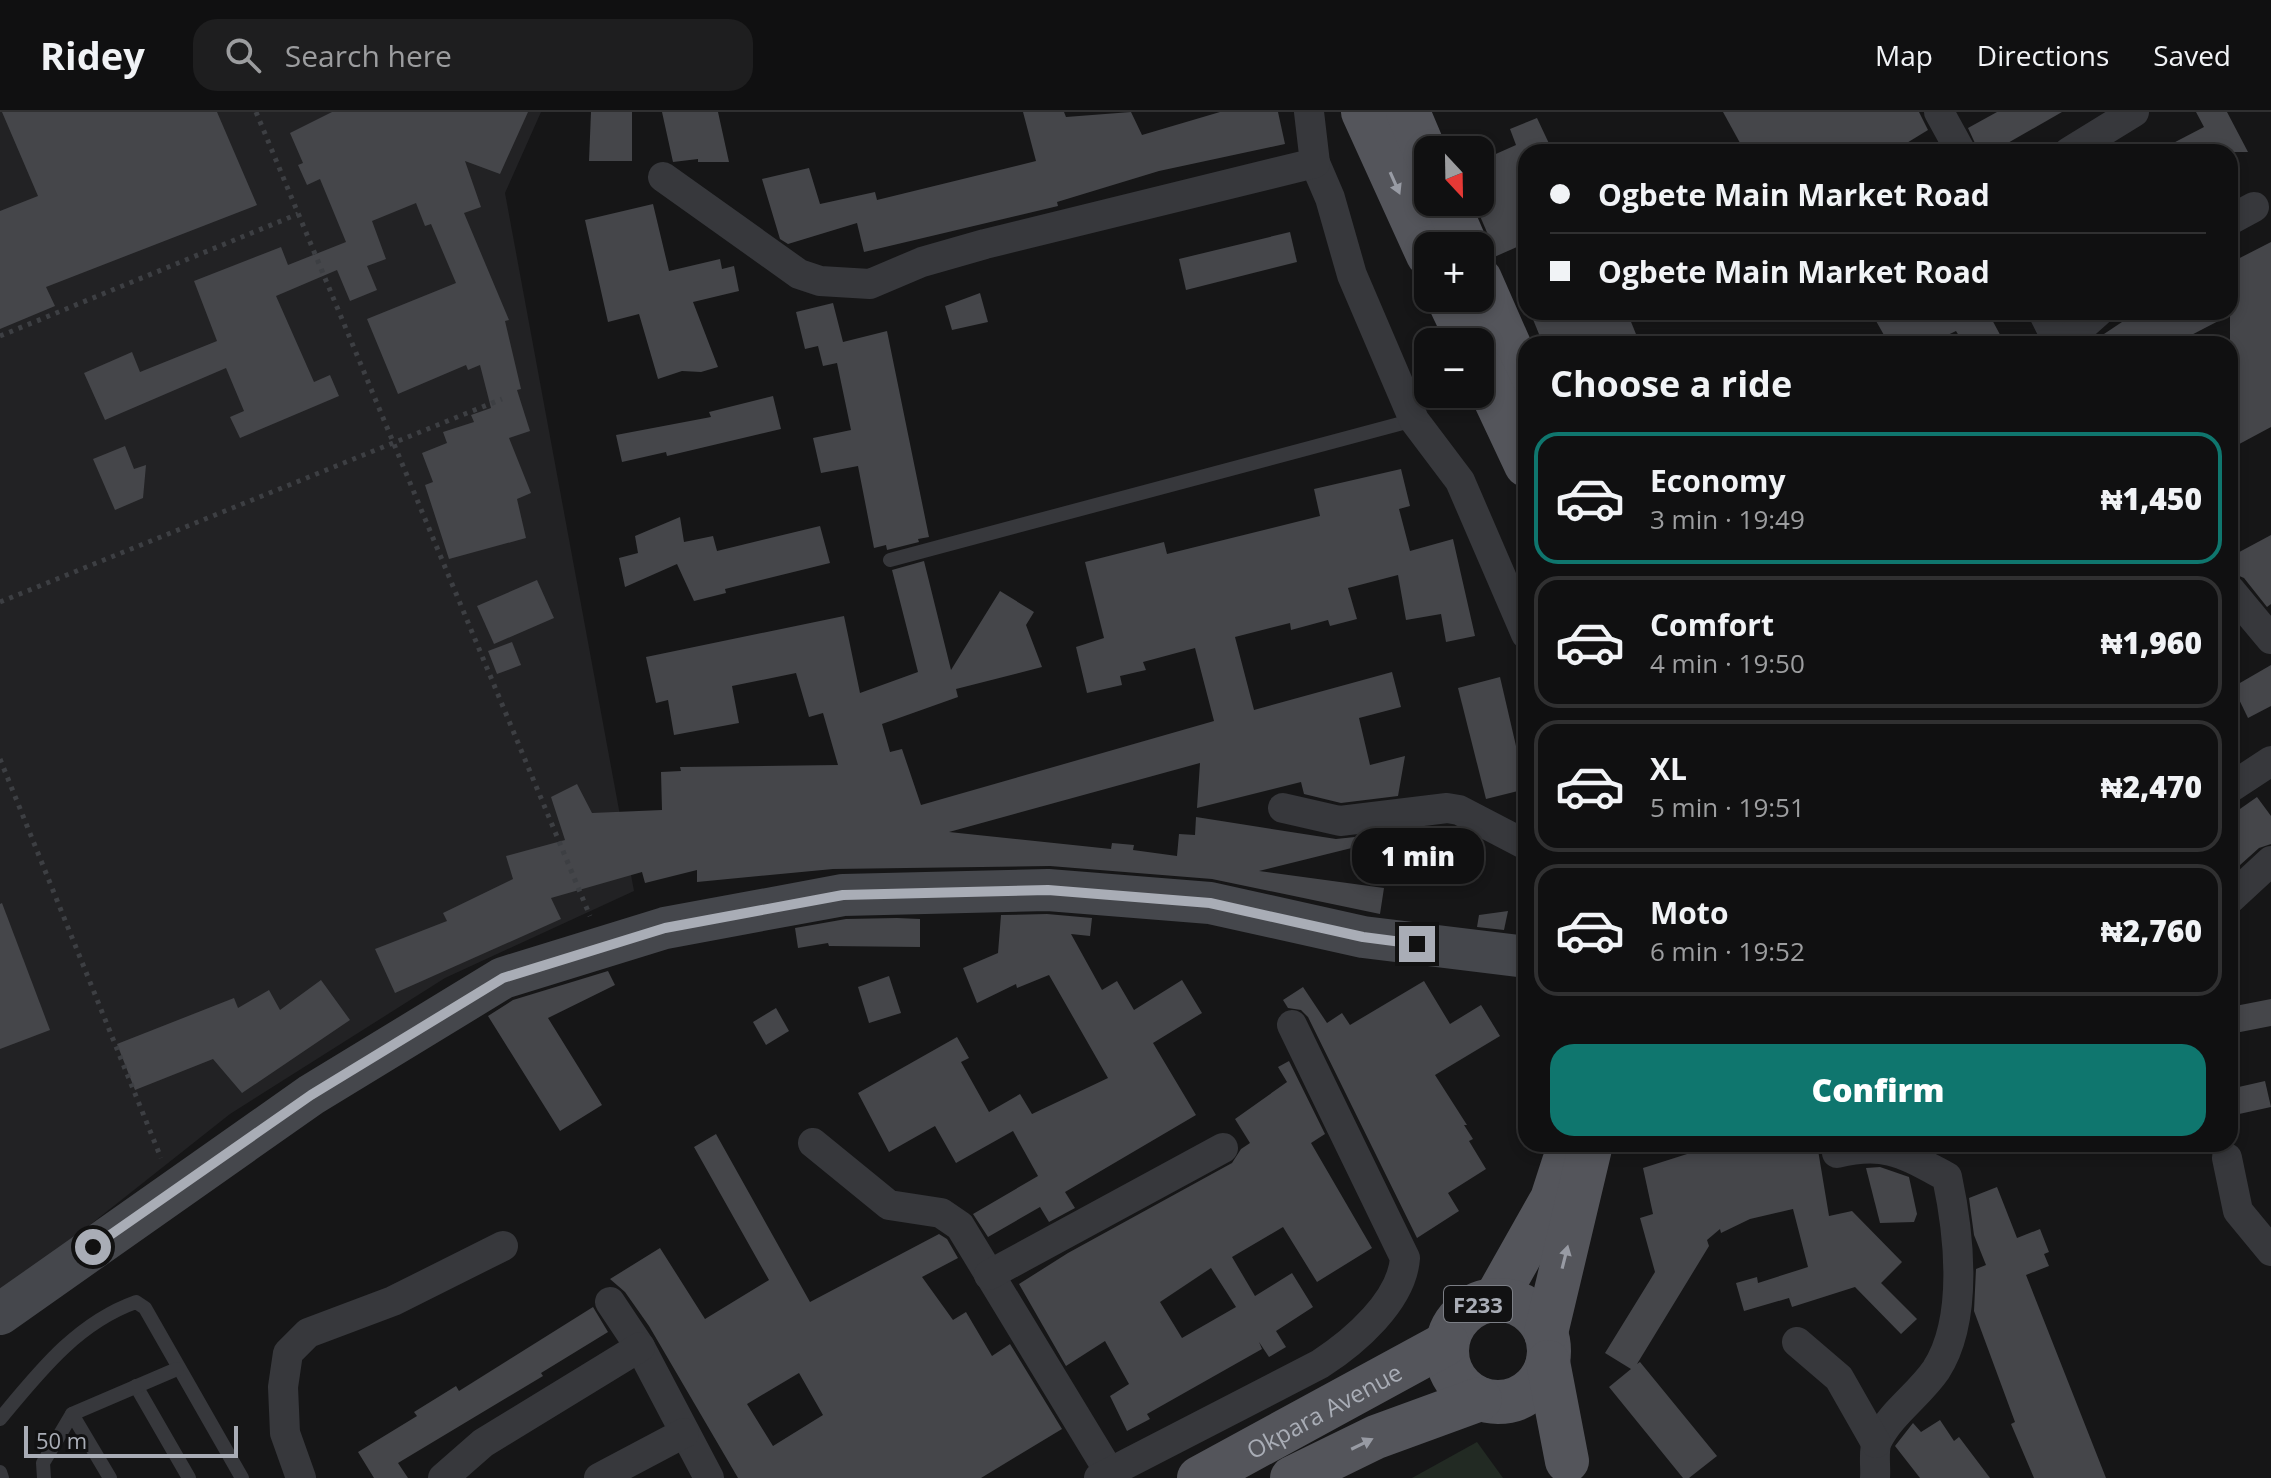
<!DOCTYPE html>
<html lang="en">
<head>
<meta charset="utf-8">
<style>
  body { margin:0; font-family:"Open Sans",sans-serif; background:#1e1e1f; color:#f1f3f6; height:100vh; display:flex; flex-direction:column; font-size:30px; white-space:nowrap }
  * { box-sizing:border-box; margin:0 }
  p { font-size:26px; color:#9c9d9f }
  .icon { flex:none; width:44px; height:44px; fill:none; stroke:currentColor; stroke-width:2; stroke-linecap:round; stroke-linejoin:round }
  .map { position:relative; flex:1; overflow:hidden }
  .sheet { position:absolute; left:1518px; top:224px; width:720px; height:816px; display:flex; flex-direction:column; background:#101011; border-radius:24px; box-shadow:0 4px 12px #0003,0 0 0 2px #303031 }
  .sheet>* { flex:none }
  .guide { position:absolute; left:1518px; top:32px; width:720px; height:176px; border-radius:24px; box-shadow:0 4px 12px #0003,0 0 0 2px #303031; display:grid; align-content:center; height:176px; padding:0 32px; background:#101011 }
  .needle { width:52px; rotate:158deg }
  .buttons { position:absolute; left:1414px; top:24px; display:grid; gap:16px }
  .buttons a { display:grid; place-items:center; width:80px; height:80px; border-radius:16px; background:#101011; box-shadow:0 4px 12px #0003,0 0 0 2px #303031; font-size:40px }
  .scale { position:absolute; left:24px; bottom:20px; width:214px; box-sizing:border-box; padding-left:8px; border:4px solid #a9adb6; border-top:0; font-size:22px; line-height:28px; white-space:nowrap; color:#a9adb6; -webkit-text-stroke:6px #111112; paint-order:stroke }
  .end { position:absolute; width:36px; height:36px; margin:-18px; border:10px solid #a9adb6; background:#111; box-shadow:0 0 0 4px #111 }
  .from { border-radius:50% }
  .bubble { position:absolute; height:56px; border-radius:24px; background:#101011; box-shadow:0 4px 12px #0003,0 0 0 2px #303031; font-size:26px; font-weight:800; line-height:56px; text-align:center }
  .guide b { display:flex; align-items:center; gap:28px; height:76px; font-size:30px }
  .guide b+b { border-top:2px solid #303031 }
  .guide i { width:20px; height:20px; background:#f1f3f6 }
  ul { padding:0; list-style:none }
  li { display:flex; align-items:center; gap:24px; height:132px; margin:0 16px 12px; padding:0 16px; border:4px solid #303031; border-radius:24px }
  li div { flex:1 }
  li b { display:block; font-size:30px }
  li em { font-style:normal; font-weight:800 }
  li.active { border-color:#0f766e }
  li>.icon { width:72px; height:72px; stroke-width:1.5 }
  h2 { padding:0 32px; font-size:36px; line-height:96px }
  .action { display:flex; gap:16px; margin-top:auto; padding:16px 32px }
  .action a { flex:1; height:92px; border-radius:24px; background:#0f766e; color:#fff; font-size:32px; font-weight:800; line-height:92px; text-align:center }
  header { display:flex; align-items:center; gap:48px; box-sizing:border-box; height:112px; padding:0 40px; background:#101011; border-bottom:2px solid #303031 }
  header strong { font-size:38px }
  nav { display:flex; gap:44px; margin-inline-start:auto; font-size:28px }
  .search { width:560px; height:72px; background:#1e1e1f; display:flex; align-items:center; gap:20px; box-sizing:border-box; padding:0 28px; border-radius:24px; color:#9c9d9f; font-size:30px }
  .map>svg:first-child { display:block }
  .built { fill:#222224 }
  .green { fill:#222a23 }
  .building { fill:#45464a; fill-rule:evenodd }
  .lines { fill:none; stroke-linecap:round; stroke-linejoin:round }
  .path { stroke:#3d3f43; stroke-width:5; stroke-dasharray:4 6; stroke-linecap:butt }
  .lane { stroke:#37383c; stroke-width:14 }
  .street { stroke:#37383c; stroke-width:30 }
  .secondary { stroke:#45474c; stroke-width:42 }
  .primary { stroke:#54555b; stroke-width:44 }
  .oneway { fill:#989ba4 }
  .route { stroke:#a9adb6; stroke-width:10 }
  .labels { text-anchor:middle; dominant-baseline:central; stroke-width:8; stroke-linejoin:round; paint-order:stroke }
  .shield { fill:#111112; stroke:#7b7e85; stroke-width:2 }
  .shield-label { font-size:22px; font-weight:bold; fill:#a9adb6 }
  .street-label { font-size:24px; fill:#a9adb6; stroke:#111112 }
</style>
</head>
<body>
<header>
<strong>Ridey</strong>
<div class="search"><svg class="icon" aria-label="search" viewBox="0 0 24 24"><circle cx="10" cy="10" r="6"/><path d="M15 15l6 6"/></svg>Search here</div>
<nav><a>Map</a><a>Directions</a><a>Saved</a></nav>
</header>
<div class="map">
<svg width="2271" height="1366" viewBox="0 0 2271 1366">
  <rect width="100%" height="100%" fill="#161617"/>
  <polygon class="built" points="0,0 541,0 505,81 634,779 445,866 230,1002 0,1184"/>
  <polygon class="green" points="1477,1330 1503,1366 1412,1366"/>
  <g class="building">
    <polygon points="2,0 217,0 257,93 46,175 55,194 0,217 0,99 38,84"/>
    <polygon points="332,0 528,0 500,62 465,49 481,95 464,101 509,208 505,209 521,277 517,278 530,319 509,326 531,381 517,387 526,426 449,447 425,373 433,370 422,341 447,331 443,320 474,310 471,303 491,296 480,253 468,258 466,253 398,282 367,207 456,171 431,112 425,114 416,91 372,109 386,147 367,154 377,178 350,189 337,158 276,184 314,270 330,263 339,284 240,326 230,305 244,299 226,256 105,308 84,261 132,240 140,260 217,229 194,169 281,135 288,153 346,130 320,67 307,73 298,53 303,51 290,21"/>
    <polygon points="591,0 632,0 632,49 589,49"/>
    <polygon points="662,0 718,0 729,50 698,50 698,47 673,50"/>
    <polygon points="1023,0 1064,0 1066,5 1131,0 1142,23 1220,0 1278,0 1285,32 1159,59 1057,90 1058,94 864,140 857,111 788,132 780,127 762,67 809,56 820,92 875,80 877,88 1036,49"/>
    <polygon points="1723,0 1919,0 1928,18 1892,40 1745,40"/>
    <polygon points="1997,0 2062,0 1992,40 1979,40 1968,16"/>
    <polygon points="2196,0 2227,0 2248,40 2156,40 2204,15"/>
    <polygon points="1537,6 1553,40 1526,40 1526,131 1492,146 1488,144 1489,125 1474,90 1480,90 1480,49 1516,33 1510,17"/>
    <polygon points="653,92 669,159 720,147 722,157 734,154 739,179 693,190 718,255 701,260 682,259 658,267 639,202 608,210 585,108"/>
    <polygon points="1290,120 1297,150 1186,178 1179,147"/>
    <polygon points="2271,130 2271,315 2230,337 2230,203 2174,232 2089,232 2137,200 2230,200 2230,151"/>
    <polygon points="980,181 988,210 952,218 945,194"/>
    <polygon points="833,191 843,230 887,219 929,425 918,427 919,430 887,438 886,433 874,436 858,354 821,361 813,326 851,318 837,251 823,254 818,234 805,237 796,200"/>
    <polygon points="1530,200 1627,200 1640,232 1543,232"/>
    <polygon points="1871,200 1994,200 1989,202 2005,232 1964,232 1956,219 1929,232 1889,232"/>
    <polygon points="773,284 781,317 667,344 666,340 622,350 616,323 711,305 709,300"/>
    <polygon points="125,334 134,357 146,353 143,386 115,398 93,347"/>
    <polygon points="1401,357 1410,394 1399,397 1410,439 1453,427 1475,524 1446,530 1441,502 1406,508 1398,463 1348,476 1357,507 1330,514 1328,508 1291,518 1290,511 1235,525 1254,598 1392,560 1401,595 1359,606 1370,653 1405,644 1398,684 1341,691 1304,682 1301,670 1197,696 1200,651 949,720 1111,737 1112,731 1134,733 1133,738 1177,744 1179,722 1195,723 1196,705 1336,727 1393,721 1392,726 1259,759 1384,776 1380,802 1212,767 1050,754 833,757 697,770 697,758 645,771 642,760 551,786 561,807 395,881 375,837 447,809 443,801 513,767 506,744 565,728 551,685 577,672 592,701 662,698 661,660 681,659 680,655 838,653 823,601 809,605 796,561 732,574 739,611 674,623 668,588 656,591 646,545 844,504 860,581 918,560 892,458 924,449 951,558 1000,479 1034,500 1026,513 1042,555 956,577 958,585 882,612 890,640 902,637 921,693 1214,609 1195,536 1143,550 1146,558 1120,564 1122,573 1087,581 1076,535 1104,526 1085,450 1164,430 1167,442 1320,404 1314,377"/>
    <polygon points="680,405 684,430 713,424 717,439 820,414 830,451 725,477 726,481 694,489 677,452 625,475 619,446 638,441 635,424"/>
    <polygon points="2271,423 2271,492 2267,495 2244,466 2230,460 2230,445"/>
    <polygon points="537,468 554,506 494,532 477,494"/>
    <polygon points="512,530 521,553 497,562 488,539"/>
    <polygon points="2271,553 2271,594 2248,606 2233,575"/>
    <polygon points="1500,565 1526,677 1486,687 1458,576"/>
    <polygon points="2257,685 2271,704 2271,732 2259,736 2230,762 2230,704"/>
    <polygon points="2,791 50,918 0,937 0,792"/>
    <polygon points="1508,799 1504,818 1477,815 1479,803"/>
    <polygon points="1047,802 1092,806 1090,824 1071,822 1102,878 1117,869 1134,898 1182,868 1202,901 1153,931 1196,1003 1065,1080 1075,1096 1049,1110 1040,1095 988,1125 973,1102 1038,1064 1013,1019 956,1051 935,1014 889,1040 858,981 957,925 969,946 961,950 989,1000 1020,982 1032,1002 1108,966 1049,863 1017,876 1016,872 977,891 963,856 998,841 1001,803"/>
    <polygon points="897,806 920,807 920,835 829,834 828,831 798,836 795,816 846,807"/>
    <polygon points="608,859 615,873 548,906 602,993 560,1019 488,904 513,888"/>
    <polygon points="889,864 901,901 869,911 858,875"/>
    <polygon points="321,868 350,908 242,981 213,947 135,978 117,932 234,886 238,896 269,878 280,898"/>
    <polygon points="1424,869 1450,912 1481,893 1500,924 1435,963 1467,1013 1464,1013 1473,1027 1469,1029 1486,1057 1448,1081 1459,1099 1417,1126 1308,905 1301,898 1288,896 1283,888 1303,875 1327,911 1342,901 1350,913"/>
    <polygon points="2271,887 2271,914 2230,922 2230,895"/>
    <polygon points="776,896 789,919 766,933 753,910"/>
    <path d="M1289 949 1325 1022 1311 1031 1372 1136 1317 1170 1283 1115 1232 1145 1255 1184 1292 1161 1313 1195 1276 1219 1286 1235 1269 1245 1259 1230 1262 1237 1147 1302 1150 1307 1127 1319 1110 1284 1129 1272 1105 1229 1066 1254 1019 1172 1068 1141 1232 1051 1241 1037 1250 1031 1235 1007 1287 970 1278 955ZM1211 1156 1236 1195 1182 1226 1160 1190Z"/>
    <polygon points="2265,969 2271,995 2230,1004 2230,977"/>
    <path d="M716 1022 810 1190 939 1122 947 1127 958 1146 922 1165 953 1208 966 1200 992 1244 1010 1232 1062 1317 981 1366H738L649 1214 625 1180 610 1167 660 1136 705 1207 769 1168 694 1035ZM799 1261 823 1303 773 1334 747 1292Z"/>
    <polygon points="1705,1032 1817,1032 1829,1104 1852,1099 1902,1150 1881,1171 1917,1207 1901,1222 1855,1175 1792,1195 1789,1186 1744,1199 1736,1171 1757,1165 1758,1171 1808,1155 1793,1097 1750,1107 1721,1121 1720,1117 1707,1128 1709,1134 1637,1252 1640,1250 1717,1344 1689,1366 1683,1366 1609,1275 1631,1257 1605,1241 1655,1160 1640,1106 1653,1102 1643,1056 1706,1036"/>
    <polygon points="1880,1055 1909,1065 1917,1102 1914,1110 1880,1111 1866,1056"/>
    <polygon points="1997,1075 2017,1126 2040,1117 2049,1140 2044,1142 2049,1154 2026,1163 2106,1366 2034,1366 2011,1312 2015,1310 1974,1199 1976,1157 1986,1153 1974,1123 1969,1086"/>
    <polygon points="593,1195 608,1220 541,1261 543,1264 398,1351 408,1366 374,1366 358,1340 417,1304 414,1300 456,1274 459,1279"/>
    <polygon points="1940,1308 1954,1329 1959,1325 1990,1366 1920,1366 1895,1334 1913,1311 1921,1320"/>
  </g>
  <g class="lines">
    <g class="path">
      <polyline points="256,0 590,804"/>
      <polyline points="0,224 298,102"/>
      <polyline points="0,490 502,287"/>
      <polyline points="0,647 161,1046"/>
    </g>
    <g class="lane">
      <polyline points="890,448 1414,308"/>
      <polyline points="136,1274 189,1366"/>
      <path d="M0 1307C39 1260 77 1211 136 1190L145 1196 242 1366"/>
      <polyline points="0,1360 2,1366"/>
      <polyline points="44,1366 43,1351 72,1302"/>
      <polyline points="110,1366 72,1302 177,1257"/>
    </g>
    <g class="street">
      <polyline points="1939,0 1961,40"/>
      <polyline points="2069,40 2134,0"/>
      <polyline points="1315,51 1330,86 1352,163 1414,308 1460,369 1526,522"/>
      <polyline points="663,65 799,162 820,169 870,172 922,150 985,132 1315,51 1309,0"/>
      <polyline points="2230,108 2254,95"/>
      <polyline points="2043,200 2059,232"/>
      <polyline points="2062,232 2098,200"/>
      <polyline points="2230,478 2271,527"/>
      <polyline points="2230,676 2271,649"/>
      <polyline points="1283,696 1340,709 1447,696 1459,698 1526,733"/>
      <polyline points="2230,787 2271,749"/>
      <polyline points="813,1031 889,1093 941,1101 960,1114 1113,1366"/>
      <path d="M1837 1041C1886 1029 1904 1042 1947 1065 1959 1121 1969 1207 1936 1258 1919 1283 1891 1301 1877 1329 1873 1339 1876 1355 1875 1366"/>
      <polyline points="2227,1046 2238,1099 2271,1139"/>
      <polyline points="989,1163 1223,1036"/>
      <polyline points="610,1190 640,1235 709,1366"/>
      <polyline points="1797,1230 1839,1266 1876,1331"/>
      <polyline points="301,1366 285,1321 283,1275 288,1241 308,1221 393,1189 503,1134"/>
      <polyline points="443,1366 483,1331 640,1235"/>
      <polyline points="599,1366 684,1321"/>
      <path d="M1099 1366 1320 1252C1354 1230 1402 1189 1405 1146L1292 913"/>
    </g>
    <polyline class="secondary" points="0,1202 311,983 503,866 665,816 843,783 1048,778 1210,791 1363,825 1526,845"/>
    <g class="primary">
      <polyline points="1363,0 1428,143"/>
      <polyline points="1408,0 1428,47"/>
      <polyline points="1447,90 1466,134"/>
      <polyline points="1480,167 1526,272"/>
      <polyline points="1448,186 1469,230"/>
      <polyline points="1480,255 1526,353"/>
      <polyline points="1495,1188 1552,1087 1564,1050"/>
      <circle cx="1498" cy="1239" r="51"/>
      <polyline points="1546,1221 1591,1032"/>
      <polyline points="1548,1250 1567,1349"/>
      <path id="s1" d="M1199 1366 1447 1231"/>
      <polyline points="1292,1366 1376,1325 1480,1287"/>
    </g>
  </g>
  <defs><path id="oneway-solid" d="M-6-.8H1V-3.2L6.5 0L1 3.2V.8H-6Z" transform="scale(2)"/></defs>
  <g class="oneway">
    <use href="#oneway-solid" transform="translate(1395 71) rotate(66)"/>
    <use href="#oneway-solid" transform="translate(1565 1145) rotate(-76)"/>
    <use href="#oneway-solid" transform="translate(1362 1332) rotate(-26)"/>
  </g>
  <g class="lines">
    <polyline class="route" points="93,1135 311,983 503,866 665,816 843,783 1048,778 1210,791 1363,825 1417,832"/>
  </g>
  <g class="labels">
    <rect class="shield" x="1444" y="1174" width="68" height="36" rx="6"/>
    <g class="shield-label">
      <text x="1478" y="1192">F233</text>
    </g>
    <g class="street-label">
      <text stroke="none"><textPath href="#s1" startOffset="142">Okpara Avenue</textPath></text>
    </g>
  </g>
</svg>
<div class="buttons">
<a><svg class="needle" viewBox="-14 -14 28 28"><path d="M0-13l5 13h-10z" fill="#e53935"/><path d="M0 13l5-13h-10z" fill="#9c9d9f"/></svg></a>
<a>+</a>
<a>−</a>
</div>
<div class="scale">50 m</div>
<i class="end from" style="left:93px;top:1135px"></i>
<i class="end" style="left:1417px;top:832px"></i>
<div class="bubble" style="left:1352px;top:716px;width:132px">1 min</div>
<div class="guide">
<b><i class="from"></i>Ogbete Main Market Road</b>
<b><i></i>Ogbete Main Market Road</b>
</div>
<section class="sheet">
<h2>Choose a ride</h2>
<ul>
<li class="active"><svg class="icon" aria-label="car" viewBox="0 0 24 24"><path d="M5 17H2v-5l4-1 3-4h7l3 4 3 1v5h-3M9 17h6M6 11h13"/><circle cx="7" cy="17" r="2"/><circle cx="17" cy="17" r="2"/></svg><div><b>Economy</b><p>3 min · 19:49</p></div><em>₦1,450</em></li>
<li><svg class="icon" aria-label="car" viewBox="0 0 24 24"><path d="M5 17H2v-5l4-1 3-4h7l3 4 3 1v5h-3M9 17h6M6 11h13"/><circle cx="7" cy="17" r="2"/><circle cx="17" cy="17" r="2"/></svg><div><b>Comfort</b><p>4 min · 19:50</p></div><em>₦1,960</em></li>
<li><svg class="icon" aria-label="car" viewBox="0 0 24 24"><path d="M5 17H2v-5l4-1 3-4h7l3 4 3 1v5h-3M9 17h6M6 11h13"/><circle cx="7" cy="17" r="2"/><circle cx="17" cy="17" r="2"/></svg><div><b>XL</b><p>5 min · 19:51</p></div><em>₦2,470</em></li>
<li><svg class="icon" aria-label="car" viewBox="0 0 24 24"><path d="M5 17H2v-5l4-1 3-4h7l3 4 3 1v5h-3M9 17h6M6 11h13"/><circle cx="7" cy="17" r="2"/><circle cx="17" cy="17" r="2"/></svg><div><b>Moto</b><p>6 min · 19:52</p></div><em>₦2,760</em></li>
</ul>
<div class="action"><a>Confirm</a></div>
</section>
</div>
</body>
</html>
